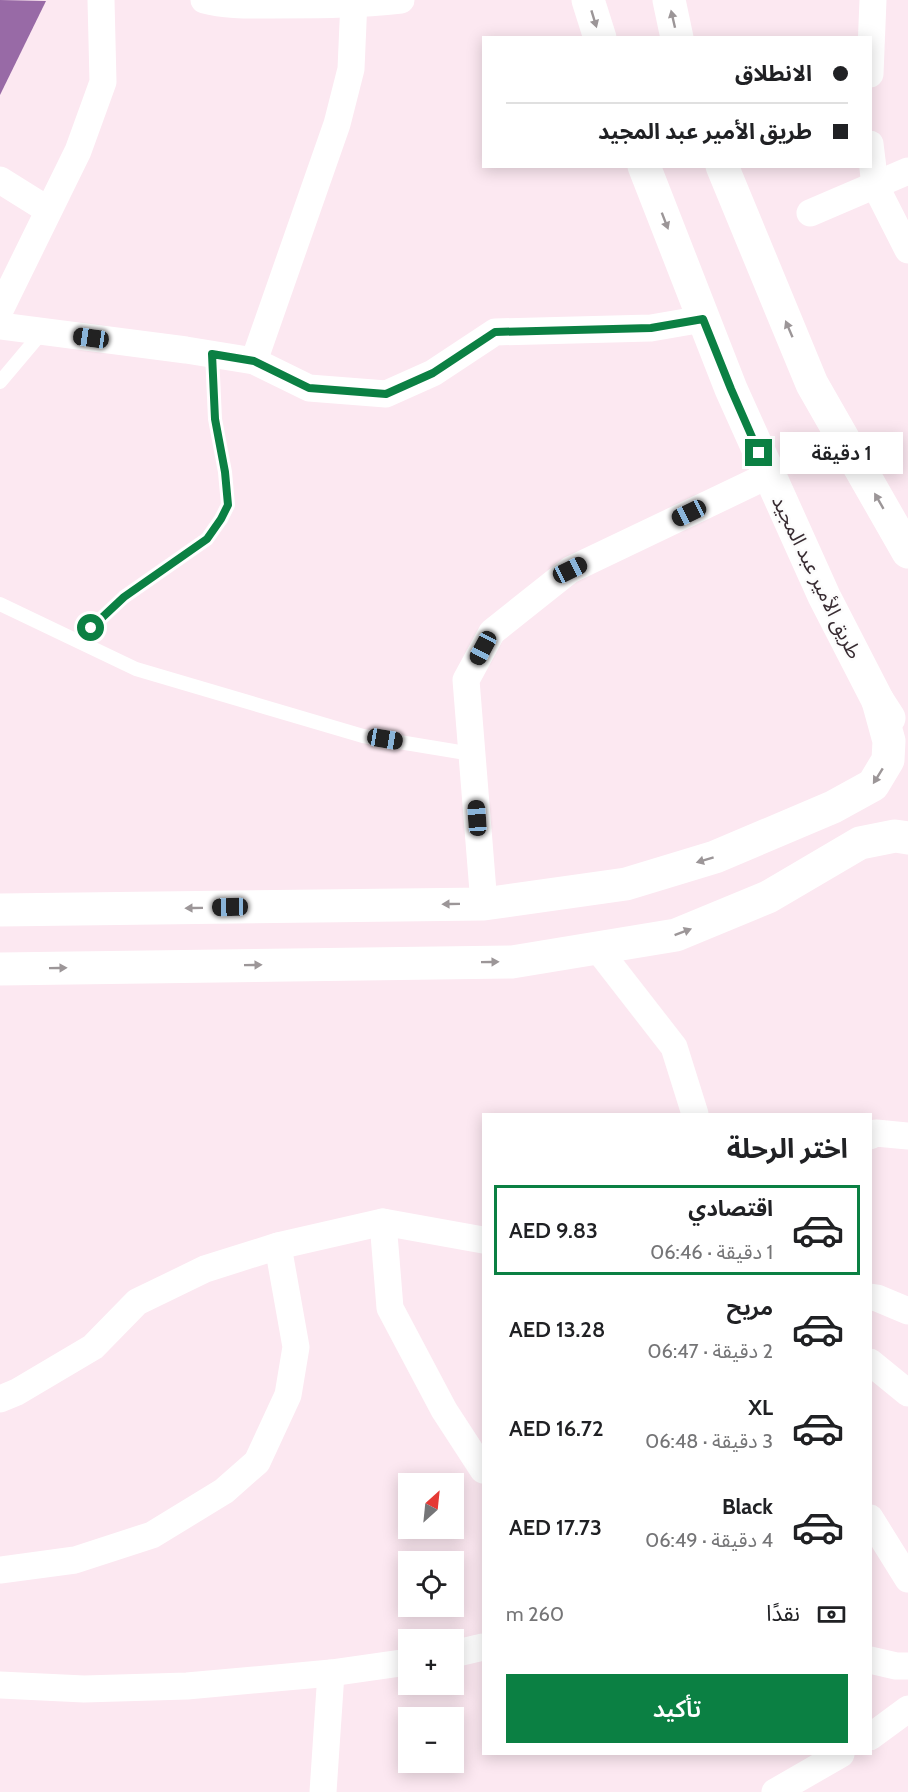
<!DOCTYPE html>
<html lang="ar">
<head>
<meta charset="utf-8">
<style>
  body { margin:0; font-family:Cabin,"Noto Sans Arabic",sans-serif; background:#f2f2f2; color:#202124; direction:rtl; height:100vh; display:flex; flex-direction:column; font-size:22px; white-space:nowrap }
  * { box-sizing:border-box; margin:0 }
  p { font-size:20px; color:#757577 }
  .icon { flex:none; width:33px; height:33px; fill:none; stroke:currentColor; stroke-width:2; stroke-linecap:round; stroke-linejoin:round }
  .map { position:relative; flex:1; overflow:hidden; direction:ltr }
  .details { position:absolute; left:482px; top:1113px; width:390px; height:642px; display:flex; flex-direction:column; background:#fff; border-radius:0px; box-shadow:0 3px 15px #0003; direction:rtl }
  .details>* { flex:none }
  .guide { position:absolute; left:482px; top:36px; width:390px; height:132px; border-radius:0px; box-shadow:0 3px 15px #0003; direction:rtl; display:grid; align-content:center; height:132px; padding:0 24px; background:#fff }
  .needle { width:39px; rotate:27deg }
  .buttons { position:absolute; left:398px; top:1473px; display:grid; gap:12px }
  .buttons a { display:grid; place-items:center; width:66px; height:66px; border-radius:0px; background:#fff; box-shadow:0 3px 15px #0003; font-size:30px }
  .end { position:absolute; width:27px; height:27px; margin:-14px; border:8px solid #0b8043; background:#fff; box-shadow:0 0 0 3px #fff }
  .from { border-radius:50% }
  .bubble { position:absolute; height:42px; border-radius:0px; background:#fff; box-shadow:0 3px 15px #0003; font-size:20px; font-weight:600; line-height:42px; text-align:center; direction:rtl }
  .car { position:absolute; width:18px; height:36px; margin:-18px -9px; border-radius:8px; box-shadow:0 0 4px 2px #0007; background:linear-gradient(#222 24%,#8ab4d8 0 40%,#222 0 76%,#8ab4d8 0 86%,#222 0) }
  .guide b { display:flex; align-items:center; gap:21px; height:57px; font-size:22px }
  .guide b+b { border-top:2px solid #e0e0e0 }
  .guide i { width:15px; height:15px; background:#202124 }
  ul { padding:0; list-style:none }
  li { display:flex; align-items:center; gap:18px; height:90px; margin:0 12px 9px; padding:0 12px; border:3px solid transparent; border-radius:0px }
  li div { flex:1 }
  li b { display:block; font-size:22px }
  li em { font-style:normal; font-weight:600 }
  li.current { border-color:#0b8043 }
  li>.icon { width:54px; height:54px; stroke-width:1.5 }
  h2 { padding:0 24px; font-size:27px; line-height:72px }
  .pay { display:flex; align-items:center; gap:15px; height:66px; padding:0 24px; font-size:22px }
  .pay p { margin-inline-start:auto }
  .primary-button { display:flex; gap:12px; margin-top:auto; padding:12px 24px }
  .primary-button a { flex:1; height:69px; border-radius:0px; background:#0b8043; color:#fff; font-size:24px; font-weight:600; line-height:69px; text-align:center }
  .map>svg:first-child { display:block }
  .building { fill:#986aa6 }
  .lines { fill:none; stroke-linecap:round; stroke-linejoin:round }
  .lane { stroke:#fff; stroke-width:14 }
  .street { stroke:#fff; stroke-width:27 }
  .secondary { stroke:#fff; stroke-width:33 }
  .oneway { fill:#9c9698 }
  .route { stroke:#0b8043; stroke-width:8 }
  .labels { text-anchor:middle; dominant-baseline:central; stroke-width:5; stroke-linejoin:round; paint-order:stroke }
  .street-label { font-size:20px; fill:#382c32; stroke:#fcfcfc }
</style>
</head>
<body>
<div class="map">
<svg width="908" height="1792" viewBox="0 0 908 1792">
  <rect width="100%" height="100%" fill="#fce8f1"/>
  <polygon class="building" points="0,0 46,1 0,95"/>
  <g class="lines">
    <g class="lane">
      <polyline points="0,382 43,331"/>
      <polyline points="0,604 136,669 363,736 472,754"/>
      <polyline points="83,643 91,628 124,597 207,539 221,519 228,505 225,472 215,419 212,354"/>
    </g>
    <g class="street">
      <path d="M204 0C227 6 250 5 274 5 316 5 359 5 401 0"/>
      <polyline points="870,74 873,0"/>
      <polyline points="870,144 875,185 908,250"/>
      <polyline points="0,180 48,210"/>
      <polyline points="810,213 908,171"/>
      <polyline points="0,310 78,151 103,82 101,0"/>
      <polyline points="0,326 186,350 254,361 309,388 386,394 433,373 495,332 651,328 703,319"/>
      <polyline points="254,361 337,124 351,69 354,0"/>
      <polyline points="484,904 466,680 492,632 570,570 769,475"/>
      <polyline points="597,948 674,1047 695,1114"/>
      <polyline points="870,1136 876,1133 908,1136"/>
      <polyline points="383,1222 390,1308 444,1410 483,1470"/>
      <polyline points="870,1297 877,1298 908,1311"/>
      <polyline points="870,1362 908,1393"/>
      <polyline points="0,1399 17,1392 93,1347 137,1302 205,1269 278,1246 383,1222 483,1240"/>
      <polyline points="870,1518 908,1579"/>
      <polyline points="0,1570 75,1560 152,1535 224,1491 257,1462 288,1395 296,1347 278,1246"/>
      <polyline points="453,1654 483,1647"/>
      <polyline points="870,1660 896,1666 908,1666"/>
      <polyline points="0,1685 84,1689 187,1686 331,1673 408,1662"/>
      <polyline points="870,1737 908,1709"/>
      <polyline points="323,1792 331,1673"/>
      <polyline points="775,1792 841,1754"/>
    </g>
    <g class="secondary">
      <polyline points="588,0 600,38"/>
      <polyline points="669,0 677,38"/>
      <polyline points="644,166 731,389 824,596 878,701 889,718"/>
      <polyline points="722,166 812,384 908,552"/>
      <polyline points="0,910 484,904 626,884 715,857 833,807 873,785 888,760 889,741 878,701"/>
      <polyline points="0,969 512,962 676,935 768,897 860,843 895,836 908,838"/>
    </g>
  </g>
  <defs><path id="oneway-solid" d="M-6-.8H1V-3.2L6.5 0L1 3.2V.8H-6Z" transform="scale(1.5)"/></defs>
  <g class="oneway">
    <use href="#oneway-solid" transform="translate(594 19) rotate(73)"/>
    <use href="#oneway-solid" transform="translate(673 19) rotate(-103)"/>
    <use href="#oneway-solid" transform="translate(665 221) rotate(69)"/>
    <use href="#oneway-solid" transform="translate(789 329) rotate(-113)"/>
    <use href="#oneway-solid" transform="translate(879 501) rotate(-120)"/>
    <use href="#oneway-solid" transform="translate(878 776) rotate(122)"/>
    <use href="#oneway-solid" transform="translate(705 860) rotate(163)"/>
    <use href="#oneway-solid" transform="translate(451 904) rotate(179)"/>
    <use href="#oneway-solid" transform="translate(194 908) rotate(179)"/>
    <use href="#oneway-solid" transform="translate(683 932) rotate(-21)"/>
    <use href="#oneway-solid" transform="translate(490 962) rotate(-1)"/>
    <use href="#oneway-solid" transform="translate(253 965) rotate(-1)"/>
    <use href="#oneway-solid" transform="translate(58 968) rotate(-1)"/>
  </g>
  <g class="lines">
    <polyline class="route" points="91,628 124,597 207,539 221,519 228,505 225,472 215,419 212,354 254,361 309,388 386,394 433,373 495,332 651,328 703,319 731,389 759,453"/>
  </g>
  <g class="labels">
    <g class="street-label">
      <text transform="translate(817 577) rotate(64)">طريق الأمير عبد المجيد</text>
    </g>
  </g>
</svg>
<div class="buttons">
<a><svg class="needle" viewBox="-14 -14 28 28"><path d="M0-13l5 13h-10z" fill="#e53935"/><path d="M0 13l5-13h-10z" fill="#757577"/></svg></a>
<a><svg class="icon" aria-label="locate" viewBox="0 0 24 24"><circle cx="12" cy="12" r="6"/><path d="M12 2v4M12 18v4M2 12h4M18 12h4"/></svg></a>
<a>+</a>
<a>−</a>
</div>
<i class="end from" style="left:91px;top:628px"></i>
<i class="end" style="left:759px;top:453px"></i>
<div class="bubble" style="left:780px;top:432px;width:123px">1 دقيقة</div>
<i class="car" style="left:91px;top:338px;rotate:278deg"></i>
<i class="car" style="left:689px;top:513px;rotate:244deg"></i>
<i class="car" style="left:570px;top:570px;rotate:64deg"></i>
<i class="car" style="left:483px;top:648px;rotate:208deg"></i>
<i class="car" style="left:385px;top:739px;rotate:100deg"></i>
<i class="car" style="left:477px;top:818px;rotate:356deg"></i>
<i class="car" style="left:230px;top:907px;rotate:269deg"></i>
<div class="guide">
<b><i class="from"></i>الانطلاق</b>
<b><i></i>طريق الأمير عبد المجيد</b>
</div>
<section class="details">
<h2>اختر الرحلة</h2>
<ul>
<li class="current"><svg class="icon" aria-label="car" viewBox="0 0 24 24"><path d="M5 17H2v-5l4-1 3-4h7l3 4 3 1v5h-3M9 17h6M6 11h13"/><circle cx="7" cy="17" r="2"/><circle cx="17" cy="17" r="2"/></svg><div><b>اقتصادي</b><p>1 دقيقة · 06:46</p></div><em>AED 9.83</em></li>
<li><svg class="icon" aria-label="car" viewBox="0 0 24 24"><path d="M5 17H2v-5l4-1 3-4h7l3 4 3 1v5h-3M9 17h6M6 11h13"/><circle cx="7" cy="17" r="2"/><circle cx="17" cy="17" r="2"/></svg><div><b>مريح</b><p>2 دقيقة · 06:47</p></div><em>AED 13.28</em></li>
<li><svg class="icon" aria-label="car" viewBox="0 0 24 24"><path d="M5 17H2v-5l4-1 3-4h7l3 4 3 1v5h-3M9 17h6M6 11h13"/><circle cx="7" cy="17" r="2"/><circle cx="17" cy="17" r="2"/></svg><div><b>XL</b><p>3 دقيقة · 06:48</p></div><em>AED 16.72</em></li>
<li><svg class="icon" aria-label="car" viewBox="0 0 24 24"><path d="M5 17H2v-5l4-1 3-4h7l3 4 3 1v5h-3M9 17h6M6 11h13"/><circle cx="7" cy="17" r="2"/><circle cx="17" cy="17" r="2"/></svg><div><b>Black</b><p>4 دقيقة · 06:49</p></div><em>AED 17.73</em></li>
</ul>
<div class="pay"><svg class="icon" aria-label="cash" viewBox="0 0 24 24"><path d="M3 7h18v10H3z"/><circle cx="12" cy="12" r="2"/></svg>نقدًا<p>260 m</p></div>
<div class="primary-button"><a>تأكيد</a></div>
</section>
</div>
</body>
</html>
